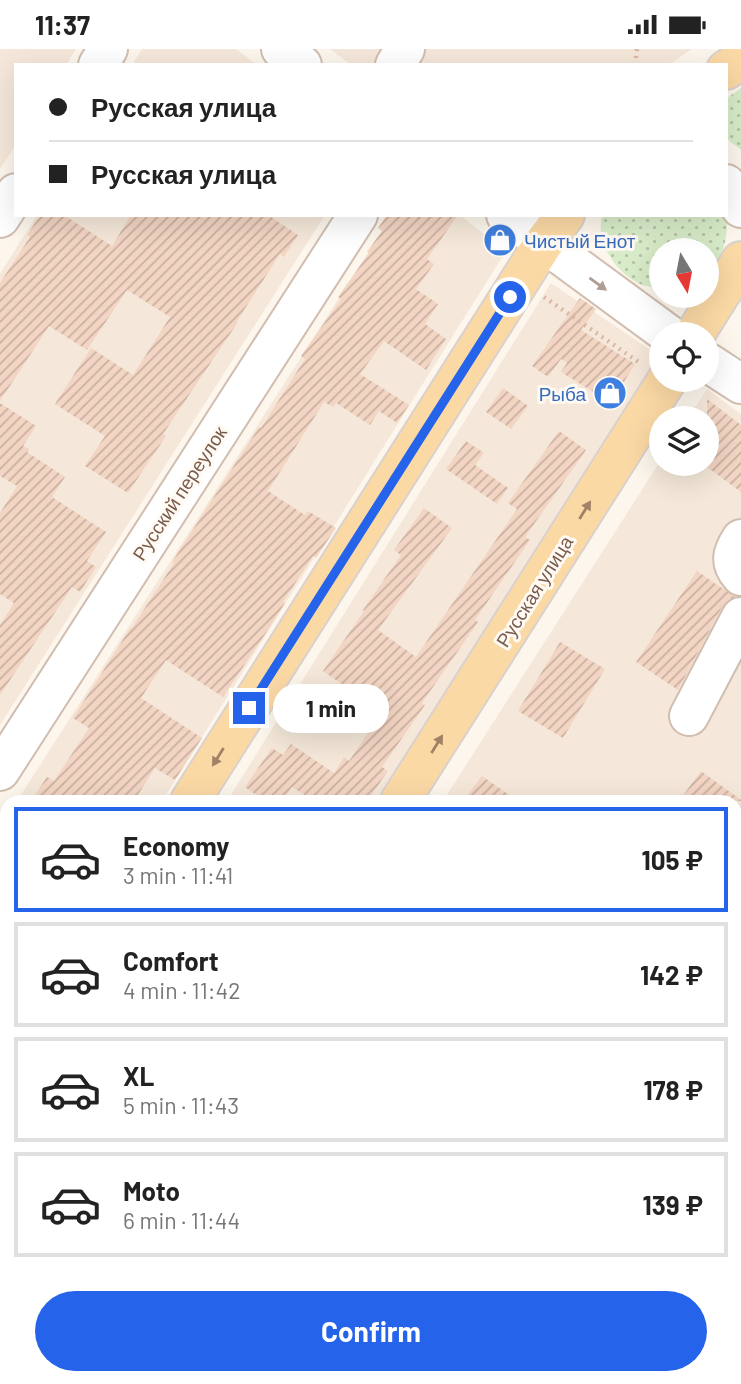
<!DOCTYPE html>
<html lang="en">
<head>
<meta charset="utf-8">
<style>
  body { margin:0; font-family:Barlow,sans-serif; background:#f2f2f2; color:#222; height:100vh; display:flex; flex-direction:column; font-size:26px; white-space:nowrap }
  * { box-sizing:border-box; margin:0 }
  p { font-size:23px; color:#767676 }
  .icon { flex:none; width:38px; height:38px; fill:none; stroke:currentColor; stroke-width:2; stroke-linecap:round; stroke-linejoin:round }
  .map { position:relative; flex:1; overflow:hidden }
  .details { position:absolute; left:0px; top:746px; width:742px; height:590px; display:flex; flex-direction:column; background:#fff; border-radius:21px 21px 0 0; box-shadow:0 7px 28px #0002 }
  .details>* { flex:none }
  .hud { position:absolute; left:14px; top:14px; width:714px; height:154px; border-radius:0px; box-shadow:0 7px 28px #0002; display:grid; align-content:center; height:154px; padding:0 35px; background:#fff }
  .needle { width:46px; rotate:170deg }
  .buttons { position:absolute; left:649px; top:189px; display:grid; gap:14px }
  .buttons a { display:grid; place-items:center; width:70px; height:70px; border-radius:50%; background:#fff; box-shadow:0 7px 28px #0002; font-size:35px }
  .end { position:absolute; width:32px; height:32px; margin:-16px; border:9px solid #2563eb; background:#fff; box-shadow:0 0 0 4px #fff }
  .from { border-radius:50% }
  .bubble { position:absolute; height:49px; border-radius:24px; background:#fff; box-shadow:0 7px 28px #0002; font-size:23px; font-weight:700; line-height:49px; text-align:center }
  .hud b { display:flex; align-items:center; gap:24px; height:66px; font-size:26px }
  .hud b+b { border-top:2px solid #e0e0e0 }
  .hud i { width:18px; height:18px; background:#222 }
  ul { padding:12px 0 0; list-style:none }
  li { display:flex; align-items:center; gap:21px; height:105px; margin:0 14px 10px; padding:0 21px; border:4px solid #e0e0e0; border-radius:0px }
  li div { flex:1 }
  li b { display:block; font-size:26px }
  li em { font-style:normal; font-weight:700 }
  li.current { border-color:#2563eb }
  li>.icon { width:63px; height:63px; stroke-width:1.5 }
  .action { display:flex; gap:14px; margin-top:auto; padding:14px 35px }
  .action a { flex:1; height:80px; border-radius:42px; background:#2563eb; color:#fff; font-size:28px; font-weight:700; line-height:80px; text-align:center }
  .status { display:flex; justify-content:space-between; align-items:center; height:49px; padding:0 35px; background:#fff; direction:ltr }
  .status svg { height:19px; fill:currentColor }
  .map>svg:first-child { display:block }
  .residential { fill:#f5e8da }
  .grass { fill:url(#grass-dots) }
  .building { fill:url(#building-hatch) }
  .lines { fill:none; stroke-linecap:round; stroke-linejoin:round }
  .minor-casing { stroke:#d1beb0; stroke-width:42 }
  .major-casing { stroke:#dad1cd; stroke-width:42 }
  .path { stroke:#d9b8a5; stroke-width:4.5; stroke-dasharray:2 5; stroke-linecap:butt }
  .minor { stroke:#fff; stroke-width:38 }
  .major { stroke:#fbd9a5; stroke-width:38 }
  .oneway { fill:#af9d94 }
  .oneway2 { fill:#a18267 }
  .route { stroke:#2563eb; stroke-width:9 }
  .labels { text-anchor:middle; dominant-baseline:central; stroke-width:6; stroke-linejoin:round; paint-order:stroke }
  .shop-label { font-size:19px; fill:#366cbe; stroke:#fffaf3; text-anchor:start }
  .street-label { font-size:19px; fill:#7a5c4d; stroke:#fffaf3 }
</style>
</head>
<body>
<div class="status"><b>11:37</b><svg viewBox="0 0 49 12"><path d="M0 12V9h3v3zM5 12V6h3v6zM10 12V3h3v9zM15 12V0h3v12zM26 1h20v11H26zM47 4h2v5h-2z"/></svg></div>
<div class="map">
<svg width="741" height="1335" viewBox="0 0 741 1335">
  <defs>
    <pattern id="grass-dots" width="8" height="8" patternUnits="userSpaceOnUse" patternTransform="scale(1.75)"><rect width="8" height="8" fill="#d8ecc9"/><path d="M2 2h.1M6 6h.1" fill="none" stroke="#b4c2a5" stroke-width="1.8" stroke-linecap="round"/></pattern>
    <pattern id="building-hatch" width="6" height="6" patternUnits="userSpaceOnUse" patternTransform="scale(1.75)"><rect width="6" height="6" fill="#f3d5c3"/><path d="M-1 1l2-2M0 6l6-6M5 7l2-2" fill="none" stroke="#cab0a1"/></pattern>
  </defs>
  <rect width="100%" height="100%" fill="#fdf6ec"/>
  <g class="residential">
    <polygon points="0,0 76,0 66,16 16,16 16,95 0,120"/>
    <polygon points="142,0 236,0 257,16 132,16"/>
    <polygon points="330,0 692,0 668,16 351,16"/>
    <polygon points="37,166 325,166 0,676 0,225"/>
    <polygon points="392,166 460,166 506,202 162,752 17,752"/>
    <polygon points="551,234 661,308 377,752 227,752"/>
    <polygon points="707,340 741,365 741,852 735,861 735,752 443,752 661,411 662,415 707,415 707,369 688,369"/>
    <polygon points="7,768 7,1001 0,1012 0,779"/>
    <polygon points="741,948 741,1335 467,1335 471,1328 735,1328 735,957"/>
    <polygon points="7,1105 7,1328 9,1328 5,1335 0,1335 0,1116"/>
    <polygon points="75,1328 403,1328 398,1335 71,1335"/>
  </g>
  <g class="grass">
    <polygon points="741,39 741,101 726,89 726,50"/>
    <path d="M727 165C727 189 726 206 707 223V201H662L661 240C655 238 646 238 640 235 616 224 595 193 602 166H726Z"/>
  </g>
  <g class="building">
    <polygon points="40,166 64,166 112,197 131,166 268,166 298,186 284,208 280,205 237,272 238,273 163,385 166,387 128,444 85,417 105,387 55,355 91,299 133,326 170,268 127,241 87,301 49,277 0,352 0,234 30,188 27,186"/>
    <polygon points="387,166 458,166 427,210 434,215 416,240 438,255 425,275 446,290 426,321 384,292 360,325 409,356 397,374 379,362 370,376 336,354 333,358 324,353 268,442 305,466 308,462 336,479 316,509 313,507 283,553 285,554 268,581 223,648 166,611 141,649 202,689 175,731 155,719 134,752 31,752 47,728 54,732 89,679 73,669 131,578 132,579 174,514 172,513 237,412 259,378 261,379 305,310 301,307 341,250 338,248 369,204 367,203 382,182 378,179"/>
    <polygon points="580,249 596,260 581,281 635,315 611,354 561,323 567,314 561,310 548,328 532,317"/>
    <polygon points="503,339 528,357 511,380 486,363"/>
    <polygon points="707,350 741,376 741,443 707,418"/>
    <polygon points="0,354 36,377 23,397 29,400 27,403 65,428 52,448 106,483 87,512 96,518 80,543 72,538 0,646 0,576 14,554 0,545 0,464 17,437 0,427"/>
    <polygon points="559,382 586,401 525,488 530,491 475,571 478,573 422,654 425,656 382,718 388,722 367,752 314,752 292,738 282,752 265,752 245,738 272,699 283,706 291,695 334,724 344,708 349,712 382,663 323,622 364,562 363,561 401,506 394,501 424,459 452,479 378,581 416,608 517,460 508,454"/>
    <polygon points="466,392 484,404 475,416 508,439 497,455 446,420"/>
    <polygon points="697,522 735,548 729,550 722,558 678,641 636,613"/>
    <polygon points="560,593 605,620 563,689 518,662"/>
    <polygon points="701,722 741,751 741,752 679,752"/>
    <polygon points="482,727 518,752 463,752"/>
  </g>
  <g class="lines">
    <defs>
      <g id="minor">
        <polyline points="281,0 302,16"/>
        <polyline points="98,16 108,0"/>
        <polyline points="395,16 405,0"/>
        <polyline points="726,135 741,159"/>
        <polyline points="506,166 668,285"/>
        <polyline points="0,169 16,144"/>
        <polyline points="707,313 741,335"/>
        <path d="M741 490C732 504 729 513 741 527"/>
        <polyline points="689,667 741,568"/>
        <polyline points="0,722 358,166"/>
        <polyline points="735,898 741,890"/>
        <polyline points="421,1335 426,1328"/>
      </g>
      <g id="major">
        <polyline points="726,21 741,11"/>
        <polyline points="695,285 741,212"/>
        <polyline points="190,752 543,195 565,166"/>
        <polyline points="400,752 667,331"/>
        <polyline points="0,1052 7,1041"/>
        <polyline points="31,1335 36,1328"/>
      </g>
    </defs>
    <use href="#minor" class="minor-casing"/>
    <use href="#major" class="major-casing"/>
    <g class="path">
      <polyline points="635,16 637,0"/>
      <polyline points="544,248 640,314"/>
    </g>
    <use href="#minor" class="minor"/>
    <use href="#major" class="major"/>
  </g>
  <defs><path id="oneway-solid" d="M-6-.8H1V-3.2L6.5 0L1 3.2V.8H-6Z" transform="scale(1.75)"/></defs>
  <use class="oneway" href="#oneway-solid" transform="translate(598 235) rotate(36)"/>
  <g class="oneway2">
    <use href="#oneway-solid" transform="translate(585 461) rotate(-58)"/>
    <use href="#oneway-solid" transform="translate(437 695) rotate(-58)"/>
    <use href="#oneway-solid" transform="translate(218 708) rotate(122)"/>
  </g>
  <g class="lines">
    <polyline class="route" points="249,659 510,248"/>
  </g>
  <defs>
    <symbol id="shop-disc" viewBox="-11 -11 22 22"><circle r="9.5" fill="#3f7fe0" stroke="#fffaf3"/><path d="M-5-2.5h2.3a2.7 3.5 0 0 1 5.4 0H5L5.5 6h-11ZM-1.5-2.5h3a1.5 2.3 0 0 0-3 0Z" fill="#fff"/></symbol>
  </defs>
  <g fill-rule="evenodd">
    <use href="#shop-disc" x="481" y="172" width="38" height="38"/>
    <use href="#shop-disc" x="591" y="325" width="38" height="38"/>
  </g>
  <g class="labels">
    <g class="shop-label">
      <text x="524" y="191">Чистый Енот</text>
      <text x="586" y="344" text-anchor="end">Рыба</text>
    </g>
    <g class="street-label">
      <text transform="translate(179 444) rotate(-57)">Русский переулок</text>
      <text transform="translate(534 542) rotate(-58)">Русская улица</text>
    </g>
  </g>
</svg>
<div class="buttons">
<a><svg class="needle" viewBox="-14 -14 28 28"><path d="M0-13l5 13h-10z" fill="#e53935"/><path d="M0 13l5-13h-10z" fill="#767676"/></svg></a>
<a><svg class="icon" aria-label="locate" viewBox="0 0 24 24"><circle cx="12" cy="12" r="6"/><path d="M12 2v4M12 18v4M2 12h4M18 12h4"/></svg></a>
<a><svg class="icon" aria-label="layers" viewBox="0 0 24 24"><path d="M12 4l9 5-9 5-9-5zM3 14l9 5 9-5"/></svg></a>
</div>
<i class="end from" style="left:510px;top:248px"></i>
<i class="end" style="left:249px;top:659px"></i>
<div class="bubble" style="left:273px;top:635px;width:116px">1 min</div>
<div class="hud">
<b><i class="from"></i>Русская улица</b>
<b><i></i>Русская улица</b>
</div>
<section class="details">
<ul>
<li class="current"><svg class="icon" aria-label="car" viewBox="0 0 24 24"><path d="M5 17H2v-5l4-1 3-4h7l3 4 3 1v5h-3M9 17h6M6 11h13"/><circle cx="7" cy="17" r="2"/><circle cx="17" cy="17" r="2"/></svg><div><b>Economy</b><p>3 min · 11:41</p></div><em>105 ₽</em></li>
<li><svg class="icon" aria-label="car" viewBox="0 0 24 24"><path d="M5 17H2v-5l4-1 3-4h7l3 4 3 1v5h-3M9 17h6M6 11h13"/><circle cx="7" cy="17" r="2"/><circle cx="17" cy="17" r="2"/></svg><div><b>Comfort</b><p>4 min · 11:42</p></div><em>142 ₽</em></li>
<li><svg class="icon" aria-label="car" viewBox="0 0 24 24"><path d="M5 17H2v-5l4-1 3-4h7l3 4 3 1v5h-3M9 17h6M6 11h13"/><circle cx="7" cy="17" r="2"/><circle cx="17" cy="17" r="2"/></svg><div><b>XL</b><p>5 min · 11:43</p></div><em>178 ₽</em></li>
<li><svg class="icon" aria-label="car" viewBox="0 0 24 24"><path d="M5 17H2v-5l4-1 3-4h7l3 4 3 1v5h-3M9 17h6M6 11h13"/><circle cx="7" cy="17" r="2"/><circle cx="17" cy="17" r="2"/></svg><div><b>Moto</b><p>6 min · 11:44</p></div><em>139 ₽</em></li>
</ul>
<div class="action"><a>Confirm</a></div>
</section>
</div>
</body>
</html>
